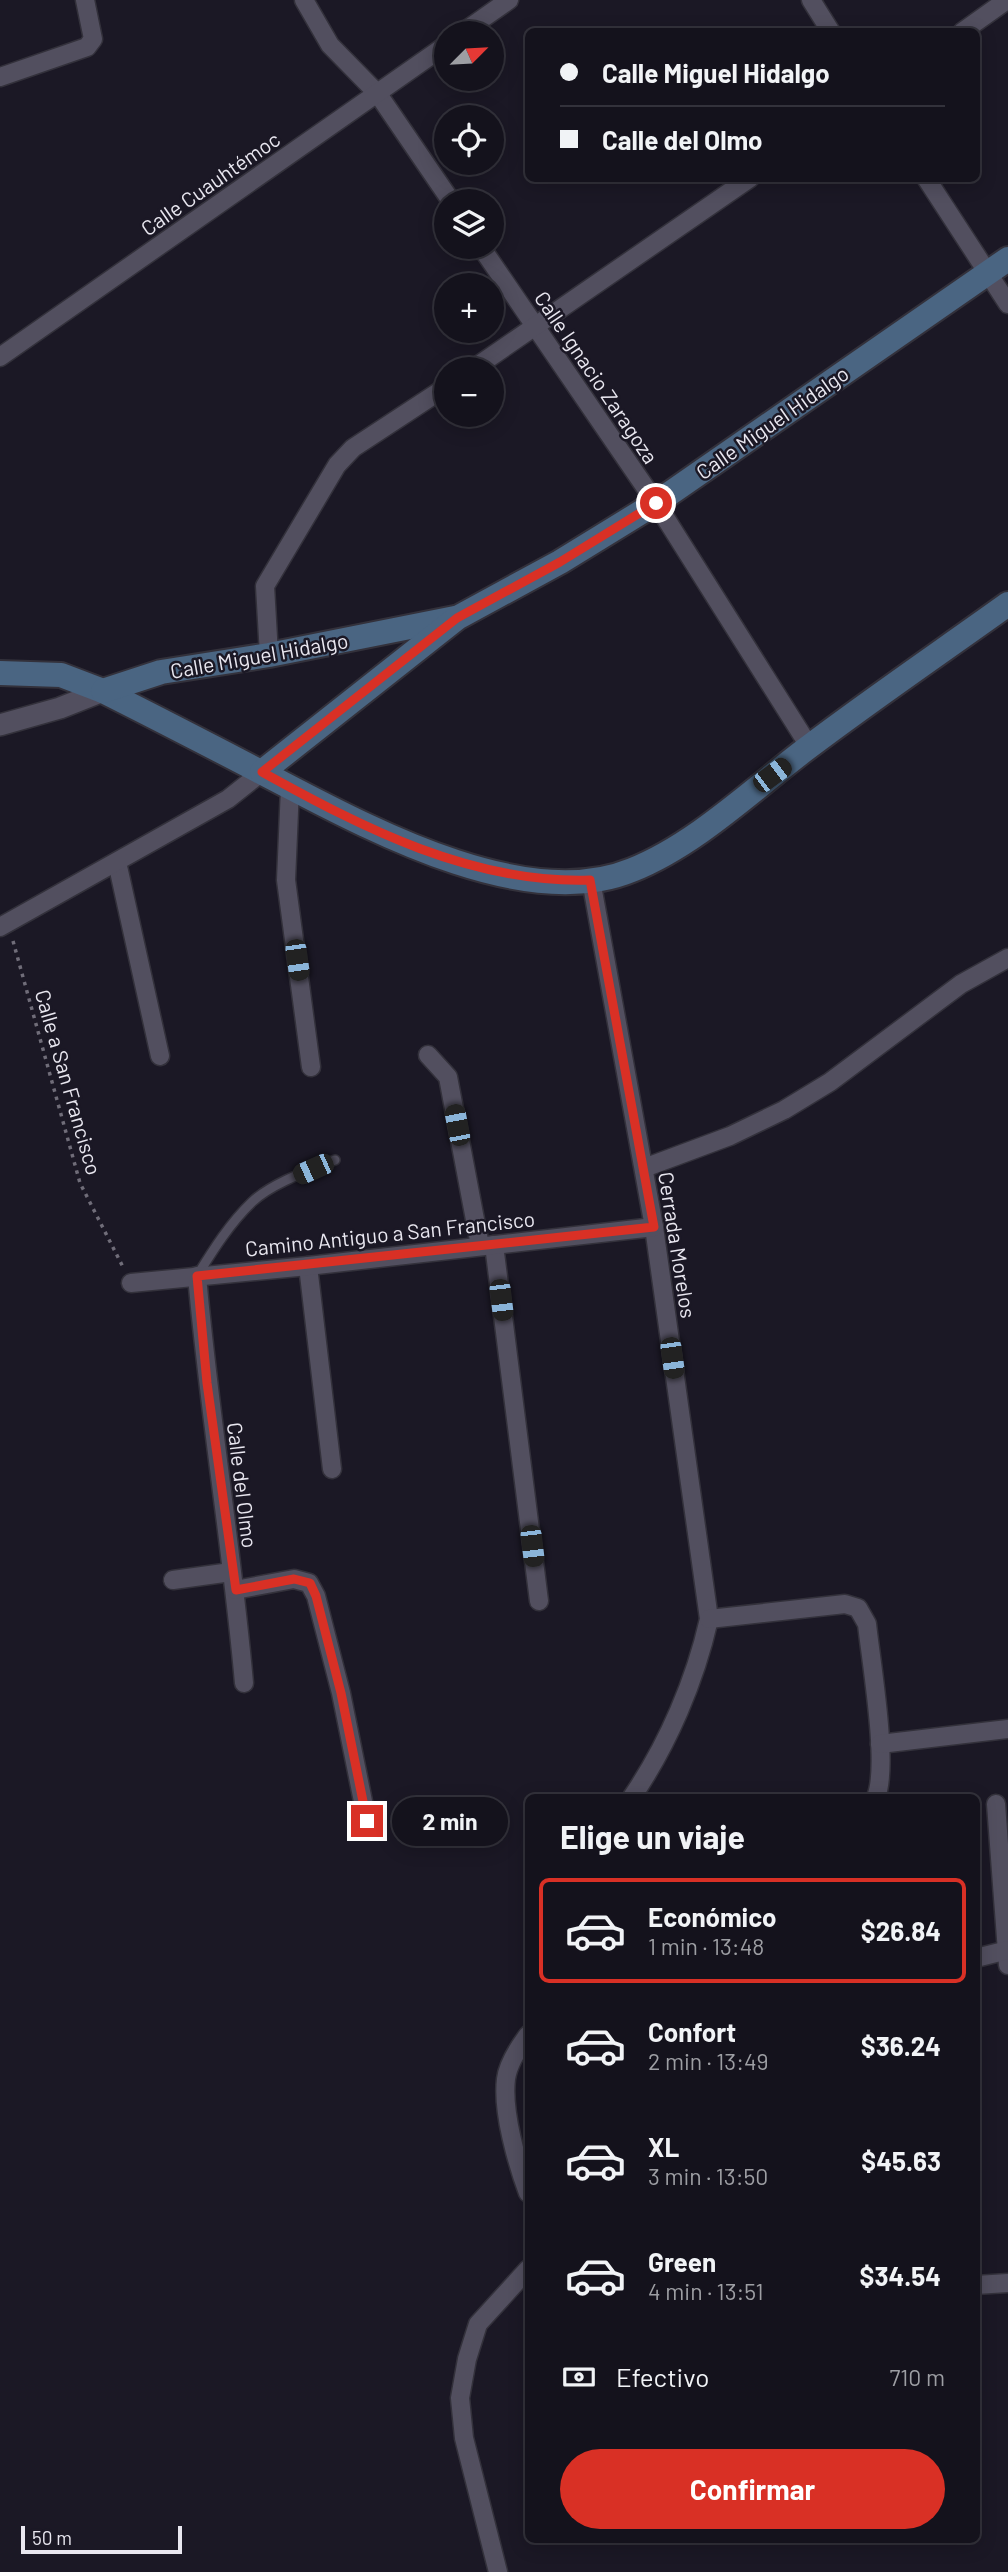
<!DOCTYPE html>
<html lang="es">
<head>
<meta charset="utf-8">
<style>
  body { margin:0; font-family:Barlow,sans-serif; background:#212029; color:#f1f3f6; height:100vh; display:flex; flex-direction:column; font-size:26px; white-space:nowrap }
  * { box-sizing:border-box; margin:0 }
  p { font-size:23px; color:#9d9ea3 }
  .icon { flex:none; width:38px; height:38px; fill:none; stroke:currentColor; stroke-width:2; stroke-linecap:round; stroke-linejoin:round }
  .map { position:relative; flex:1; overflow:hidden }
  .drawer { position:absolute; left:525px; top:1794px; width:455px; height:749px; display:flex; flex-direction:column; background:#14121c; border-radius:10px; box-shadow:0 4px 18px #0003,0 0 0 2px #33323b }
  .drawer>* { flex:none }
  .guide { position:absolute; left:525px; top:28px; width:455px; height:154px; border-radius:10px; box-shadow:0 4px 18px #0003,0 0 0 2px #33323b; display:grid; align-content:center; height:154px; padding:0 35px; background:#14121c }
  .needle { width:46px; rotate:66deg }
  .controls { position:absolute; left:434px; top:21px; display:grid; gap:14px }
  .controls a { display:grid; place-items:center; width:70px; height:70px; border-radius:50%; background:#14121c; box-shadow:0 4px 18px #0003,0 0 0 2px #33323b; font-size:35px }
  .scale { position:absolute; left:21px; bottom:18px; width:161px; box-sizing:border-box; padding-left:7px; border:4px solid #e9e7f0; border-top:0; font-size:19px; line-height:24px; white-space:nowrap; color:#e9e7f0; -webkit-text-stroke:5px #1b1825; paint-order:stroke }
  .end { position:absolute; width:32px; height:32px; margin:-16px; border:9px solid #d93025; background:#fff; box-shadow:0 0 0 4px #fff }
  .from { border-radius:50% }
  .bubble { position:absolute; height:49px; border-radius:24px; background:#14121c; box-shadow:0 4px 18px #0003,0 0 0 2px #33323b; font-size:23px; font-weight:700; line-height:49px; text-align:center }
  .car { position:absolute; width:21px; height:42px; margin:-21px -10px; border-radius:9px; box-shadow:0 0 5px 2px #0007; background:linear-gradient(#222 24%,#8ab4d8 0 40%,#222 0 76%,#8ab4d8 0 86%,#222 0) }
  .guide b { display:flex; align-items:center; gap:24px; height:66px; font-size:26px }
  .guide b+b { border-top:2px solid #33323b }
  .guide i { width:18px; height:18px; background:#f1f3f6 }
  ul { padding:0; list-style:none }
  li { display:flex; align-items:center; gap:21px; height:105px; margin:0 14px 10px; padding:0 21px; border:4px solid transparent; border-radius:10px }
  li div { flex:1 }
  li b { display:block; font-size:26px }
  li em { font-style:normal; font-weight:700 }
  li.active { border-color:#d93025 }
  li>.icon { width:63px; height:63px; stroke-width:1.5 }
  h2 { padding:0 35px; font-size:32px; line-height:84px }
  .pay { display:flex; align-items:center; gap:18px; height:77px; padding:0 35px; font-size:26px }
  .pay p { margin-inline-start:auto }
  .button { display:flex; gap:14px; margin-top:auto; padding:14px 35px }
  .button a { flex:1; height:80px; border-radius:42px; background:#d93025; color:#fff; font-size:28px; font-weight:700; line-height:80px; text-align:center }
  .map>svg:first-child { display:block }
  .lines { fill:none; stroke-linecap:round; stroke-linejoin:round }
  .service-casing { stroke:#33313b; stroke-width:12 }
  .minor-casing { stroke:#33313b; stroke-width:21 }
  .tertiary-casing { stroke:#33313b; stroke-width:24 }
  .secondary-casing { stroke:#33313b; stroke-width:28 }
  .path { stroke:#706d79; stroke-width:3.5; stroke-dasharray:3.5 5; stroke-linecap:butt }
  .service { stroke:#524f5f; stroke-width:9 }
  .minor { stroke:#524f5f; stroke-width:18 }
  .tertiary { stroke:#524f5f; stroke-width:21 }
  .secondary { stroke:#4a6582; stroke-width:24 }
  .route { stroke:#d93025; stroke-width:9 }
  .labels { text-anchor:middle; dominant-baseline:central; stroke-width:5; stroke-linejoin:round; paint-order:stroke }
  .street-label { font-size:21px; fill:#e9e7f0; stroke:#1b1825 }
</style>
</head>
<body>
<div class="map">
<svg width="1008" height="2572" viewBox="0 0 1008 2572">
  <rect width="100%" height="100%" fill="#1b1825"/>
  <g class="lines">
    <defs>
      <path id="service" d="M197 1276C213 1250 230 1223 252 1202 272 1183 310 1170 335 1160"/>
      <g id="minor">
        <polyline points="304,0 330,45 378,94 451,201"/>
        <polyline points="811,0 831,32"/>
        <polyline points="962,32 1007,0"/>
        <polyline points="462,33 509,0"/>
        <polyline points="0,77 87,47 93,39 85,0"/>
        <polyline points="926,178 1008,304"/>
        <polyline points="481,247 656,503 809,746"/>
        <polyline points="0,357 446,45"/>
        <polyline points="473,369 750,178"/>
        <polyline points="269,655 265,586 337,465 353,448 446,387"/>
        <polyline points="290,788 286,880 311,1067"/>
        <polyline points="117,862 160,1056"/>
        <path d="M591 880 654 1227 709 1619C695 1681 668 1744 632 1797"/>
        <polyline points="0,927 228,799 262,772"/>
        <polyline points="428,1055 448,1077 480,1246"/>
        <polyline points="644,1168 730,1136 784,1110 830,1082 961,984 1008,958"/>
        <polyline points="494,1245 539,1601"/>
        <polyline points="308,1266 332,1469"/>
        <path d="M197 1276C209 1413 232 1547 244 1683"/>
        <polyline points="131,1283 308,1266 654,1227"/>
        <polyline points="173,1580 231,1572"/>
        <polyline points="235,1590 294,1579 309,1583 316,1596 341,1693 367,1821"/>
        <path d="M709 1619 845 1604 858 1608 867 1624C871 1662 889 1765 876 1797"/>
        <polyline points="880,1744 1008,1729"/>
        <polyline points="996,1804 1008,1965"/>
        <polyline points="976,1958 1008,1950"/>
        <path d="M528 2035C519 2047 508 2063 506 2079 502 2112 517 2163 528 2193"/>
        <polyline points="976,2285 1008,2283"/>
        <polyline points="498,2572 464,2438 460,2398 467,2359 478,2324 528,2269"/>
      </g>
      <polyline id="tertiary" points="0,725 60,708 103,691"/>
      <g id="secondary">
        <path d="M0 673 61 675 103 691C155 717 207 744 259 771 356 821 521 916 632 870 695 845 752 790 806 749 872 699 941 652 1008 604"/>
        <polyline points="103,691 161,672 269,655 455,618"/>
        <polyline points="262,772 457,618 560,562 656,503 1008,259"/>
      </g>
    </defs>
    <use href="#service" class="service-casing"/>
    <use href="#minor" class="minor-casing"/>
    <use href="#tertiary" class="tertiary-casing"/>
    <use href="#secondary" class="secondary-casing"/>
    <polyline class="path" points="13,941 80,1183 123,1267"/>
    <use href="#service" class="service"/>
    <use href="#minor" class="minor"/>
    <use href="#tertiary" class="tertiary"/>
    <use href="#secondary" class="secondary"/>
  </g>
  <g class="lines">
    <path class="route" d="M367 1821 341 1693 316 1596 310 1583 294 1579 236 1590 207 1383 197 1276 654 1227 590 880C472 884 363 828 262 772L457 618 560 562 656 503"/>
  </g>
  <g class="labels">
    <g class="street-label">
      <text transform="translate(210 183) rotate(-35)">Calle Cuauhtémoc</text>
      <text transform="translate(597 377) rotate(56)">Calle Ignacio Zaragoza</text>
      <text transform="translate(772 422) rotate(-35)">Calle Miguel Hidalgo</text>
      <text transform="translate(259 655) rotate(-10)">Calle Miguel Hidalgo</text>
      <text transform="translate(69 1082) rotate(74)">Calle a San Francisco</text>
      <text transform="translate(390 1233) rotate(-6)">Camino Antiguo a San Francisco</text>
      <text transform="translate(678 1245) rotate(81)">Cerrada Morelos</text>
      <text transform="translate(243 1485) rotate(83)">Calle del Olmo</text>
    </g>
  </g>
</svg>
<div class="controls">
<a><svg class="needle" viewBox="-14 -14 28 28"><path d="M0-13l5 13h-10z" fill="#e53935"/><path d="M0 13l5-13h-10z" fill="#9d9ea3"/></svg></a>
<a><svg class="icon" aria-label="locate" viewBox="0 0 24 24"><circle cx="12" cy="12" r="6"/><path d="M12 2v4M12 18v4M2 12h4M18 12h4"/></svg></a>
<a><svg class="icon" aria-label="layers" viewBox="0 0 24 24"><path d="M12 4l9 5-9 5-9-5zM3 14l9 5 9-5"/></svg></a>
<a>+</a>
<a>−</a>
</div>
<div class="scale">50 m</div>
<i class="end from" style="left:656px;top:503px"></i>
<i class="end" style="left:367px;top:1821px"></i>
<div class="bubble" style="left:392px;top:1797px;width:116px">2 min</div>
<i class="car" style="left:772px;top:775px;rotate:53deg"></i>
<i class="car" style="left:297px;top:960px;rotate:172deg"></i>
<i class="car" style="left:457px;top:1125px;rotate:349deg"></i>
<i class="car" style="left:313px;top:1169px;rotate:246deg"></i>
<i class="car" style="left:501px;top:1300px;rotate:173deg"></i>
<i class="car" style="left:672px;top:1358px;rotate:172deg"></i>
<i class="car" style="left:532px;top:1546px;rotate:173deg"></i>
<div class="guide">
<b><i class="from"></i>Calle Miguel Hidalgo</b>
<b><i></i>Calle del Olmo</b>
</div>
<section class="drawer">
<h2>Elige un viaje</h2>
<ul>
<li class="active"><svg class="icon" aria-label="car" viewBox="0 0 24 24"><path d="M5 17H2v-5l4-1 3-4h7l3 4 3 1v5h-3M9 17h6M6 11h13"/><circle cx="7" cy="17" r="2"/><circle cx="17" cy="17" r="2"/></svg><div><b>Económico</b><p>1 min · 13:48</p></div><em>$26.84</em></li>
<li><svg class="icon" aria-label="car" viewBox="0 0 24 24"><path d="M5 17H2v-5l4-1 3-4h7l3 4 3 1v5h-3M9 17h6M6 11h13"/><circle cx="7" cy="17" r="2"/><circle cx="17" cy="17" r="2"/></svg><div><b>Confort</b><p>2 min · 13:49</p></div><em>$36.24</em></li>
<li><svg class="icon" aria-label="car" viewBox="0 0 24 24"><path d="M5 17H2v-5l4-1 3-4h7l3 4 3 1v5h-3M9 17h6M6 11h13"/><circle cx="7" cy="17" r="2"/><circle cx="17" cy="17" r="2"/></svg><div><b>XL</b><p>3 min · 13:50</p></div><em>$45.63</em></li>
<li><svg class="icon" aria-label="car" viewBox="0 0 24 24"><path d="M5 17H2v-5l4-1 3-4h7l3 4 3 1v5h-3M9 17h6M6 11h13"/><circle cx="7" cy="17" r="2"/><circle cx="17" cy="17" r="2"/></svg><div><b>Green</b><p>4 min · 13:51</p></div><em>$34.54</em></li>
</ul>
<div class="pay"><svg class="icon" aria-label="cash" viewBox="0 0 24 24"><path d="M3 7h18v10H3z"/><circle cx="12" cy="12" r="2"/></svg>Efectivo<p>710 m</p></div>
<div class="button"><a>Confirmar</a></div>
</section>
</div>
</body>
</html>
